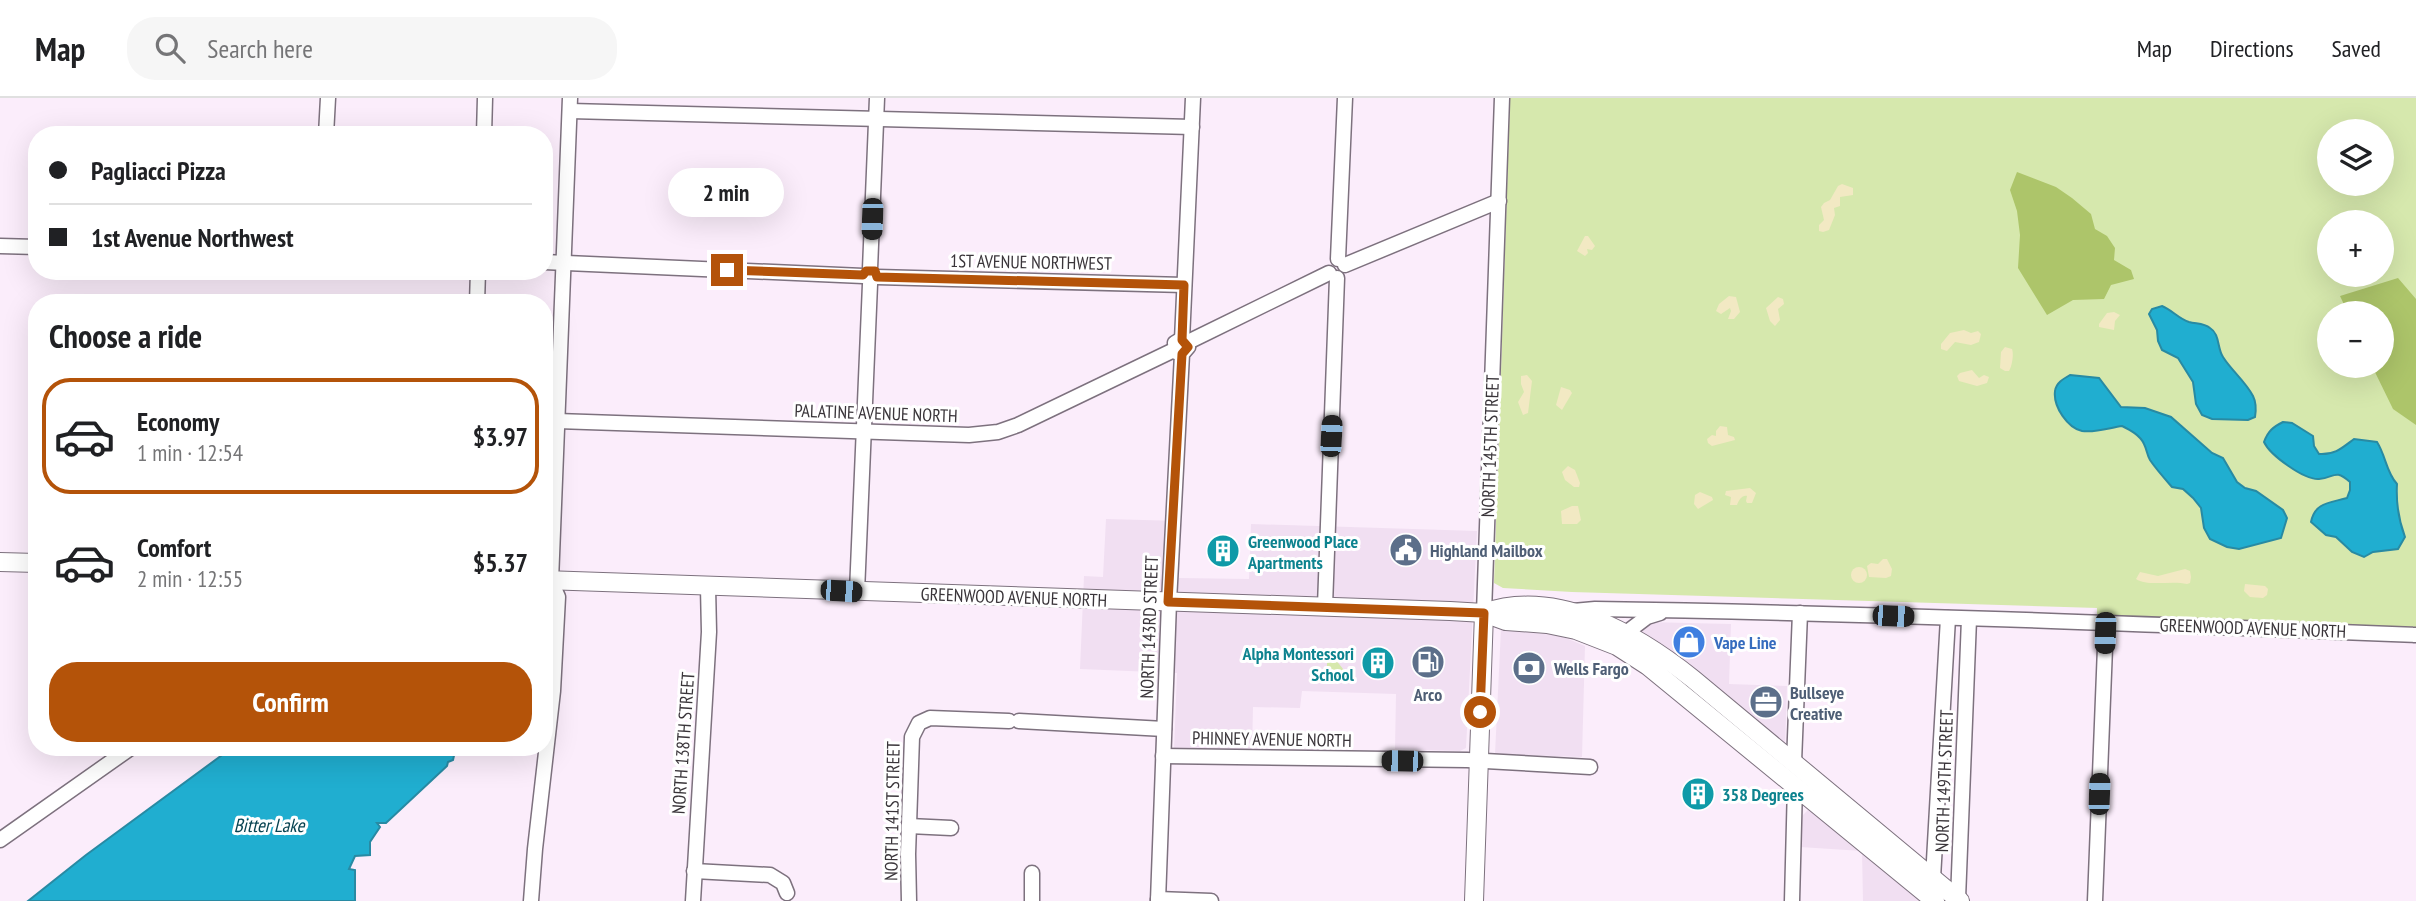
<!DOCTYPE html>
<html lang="en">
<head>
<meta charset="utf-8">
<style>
  body { margin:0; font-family:"PT Sans Narrow",sans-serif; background:#f6f6f6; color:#202124; height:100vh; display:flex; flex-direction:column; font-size:26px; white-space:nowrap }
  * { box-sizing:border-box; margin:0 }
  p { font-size:23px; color:#757577 }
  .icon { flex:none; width:38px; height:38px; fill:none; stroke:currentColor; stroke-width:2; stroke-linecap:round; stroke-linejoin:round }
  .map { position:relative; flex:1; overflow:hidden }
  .sheet { position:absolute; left:28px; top:196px; width:525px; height:462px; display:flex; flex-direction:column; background:#fff; border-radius:28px; box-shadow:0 7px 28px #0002 }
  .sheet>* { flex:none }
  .guide { position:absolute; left:28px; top:28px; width:525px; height:154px; border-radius:28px; box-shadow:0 7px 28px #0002; display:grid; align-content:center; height:154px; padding:0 21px; background:#fff }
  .tools { position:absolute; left:2317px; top:21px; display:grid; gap:14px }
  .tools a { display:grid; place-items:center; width:77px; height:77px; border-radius:50%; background:#fff; box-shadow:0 7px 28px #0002; font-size:35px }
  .end { position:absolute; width:32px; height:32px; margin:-16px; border:9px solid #b45309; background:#fff; box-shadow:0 0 0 4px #fff }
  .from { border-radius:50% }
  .bubble { position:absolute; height:49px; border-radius:24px; background:#fff; box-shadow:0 7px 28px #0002; font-size:23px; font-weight:600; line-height:49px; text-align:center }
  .car { position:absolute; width:21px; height:42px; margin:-21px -10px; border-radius:9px; box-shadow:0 0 5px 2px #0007; background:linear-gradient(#222 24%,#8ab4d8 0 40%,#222 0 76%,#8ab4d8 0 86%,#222 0) }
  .guide b { display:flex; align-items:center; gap:24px; height:66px; font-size:26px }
  .guide b+b { border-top:2px solid #e0e0e0 }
  .guide i { width:18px; height:18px; background:#202124 }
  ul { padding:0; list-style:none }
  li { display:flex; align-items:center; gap:21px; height:116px; margin:0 14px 10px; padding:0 7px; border:4px solid transparent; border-radius:28px }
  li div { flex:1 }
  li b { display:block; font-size:26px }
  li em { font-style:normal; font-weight:600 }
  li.current { border-color:#b45309 }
  li>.icon { width:63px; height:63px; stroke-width:1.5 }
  h2 { padding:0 21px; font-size:32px; line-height:84px }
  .action { display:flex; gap:14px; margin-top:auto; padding:14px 21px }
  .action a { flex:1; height:80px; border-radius:28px; background:#b45309; color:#fff; font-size:28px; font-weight:600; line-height:80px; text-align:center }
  header { display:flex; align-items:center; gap:42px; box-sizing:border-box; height:98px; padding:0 35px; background:#fff; border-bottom:2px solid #e0e0e0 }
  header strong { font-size:33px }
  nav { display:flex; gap:38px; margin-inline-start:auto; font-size:24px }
  .search { width:490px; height:63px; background:#f6f6f6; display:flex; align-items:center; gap:18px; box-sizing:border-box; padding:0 24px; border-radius:28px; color:#757577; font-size:26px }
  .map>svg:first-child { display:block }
  .built { fill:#f1dff2 }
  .green { fill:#d6e8ad; fill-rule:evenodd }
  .forest { fill:#adc56a }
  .sand { fill:#f2e9c3 }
  .water { fill:#20aed0; stroke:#288aa3; stroke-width:2 }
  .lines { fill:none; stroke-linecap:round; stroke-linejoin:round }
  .minor-casing { stroke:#7d717e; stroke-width:17 }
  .major-casing { stroke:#7d717e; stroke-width:20 }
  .minor { stroke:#fff; stroke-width:14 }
  .major { stroke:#fff; stroke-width:18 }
  .route { stroke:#b45309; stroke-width:9 }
  .labels { text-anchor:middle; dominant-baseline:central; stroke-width:6; stroke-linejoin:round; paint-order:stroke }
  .street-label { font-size:18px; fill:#3a353a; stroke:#fff }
  .culture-label { font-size:18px; font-weight:bold; fill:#0d838f; stroke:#fff; text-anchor:start }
  .service-label { font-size:18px; font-weight:bold; fill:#4e5e75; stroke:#fff; text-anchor:start }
  .shop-label { font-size:18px; font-weight:bold; fill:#366cbe; stroke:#fff; text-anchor:start }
  .water-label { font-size:19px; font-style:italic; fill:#084351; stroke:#fff }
</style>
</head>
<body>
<header>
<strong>Map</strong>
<div class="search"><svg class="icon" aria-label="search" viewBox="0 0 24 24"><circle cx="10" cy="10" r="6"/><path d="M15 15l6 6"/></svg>Search here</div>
<nav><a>Map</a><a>Directions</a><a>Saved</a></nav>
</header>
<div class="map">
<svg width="2416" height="803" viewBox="0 0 2416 803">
  <rect width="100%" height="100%" fill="#fbedfb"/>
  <g class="built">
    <polygon points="1106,421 1180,423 1179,480 1249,481 1251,426 1477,433 1466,650 1460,653 1395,651 1396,596 1302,593 1300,610 1253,609 1252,654 1174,652 1177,575 1080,571 1084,478 1103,479"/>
    <polygon points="1646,524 1731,526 1729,586 1787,588 1785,649 1645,538 1642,533"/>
    <polygon points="1501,531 1561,538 1585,548 1582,659 1495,656"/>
    <polygon points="1811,709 1923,803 1863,803 1862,753 1800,749 1801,719"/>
  </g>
  <g class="green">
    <path d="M1510 0H2416V529L2097 519V510L1572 494 1503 490 1494 485ZM2329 33H2382V86H2329ZM2329 124H2382V177H2329ZM2329 215H2382V268H2329Z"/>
    <polygon points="1332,557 1347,576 1345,582 1327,582 1327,561"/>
  </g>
  <g class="forest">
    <polygon points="2017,74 2056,89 2072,100 2091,116 2095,131 2107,138 2115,150 2114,162 2131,172 2134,181 2111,187 2104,201 2073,202 2047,217 2018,170 2020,137 2017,113 2010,92"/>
    <polygon points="2398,180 2416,201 2416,327 2393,311 2372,268 2382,268 2382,215 2348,215 2340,198"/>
  </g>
  <g class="sand">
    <polygon points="1842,86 1853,90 1853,97 1840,99 1840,108 1834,110 1835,117 1829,132 1823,134 1819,133 1819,127 1824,122 1821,109 1824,105 1830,102 1838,88"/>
    <polygon points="1585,138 1588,138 1595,148 1592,152 1587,151 1588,155 1585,158 1577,153"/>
    <polygon points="1729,198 1736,199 1740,214 1734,221 1728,221 1731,213 1730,210 1721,216 1716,213 1719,206"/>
    <polygon points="1778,199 1783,201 1784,206 1778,211 1780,222 1775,228 1770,223 1766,210"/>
    <polygon points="2114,214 2120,217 2115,223 2114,232 2099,229 2099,226 2107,215"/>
    <polygon points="1964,232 1971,235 1978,233 1981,236 1979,244 1971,247 1955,244 1947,253 1941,251 1941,246 1950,235"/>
    <path d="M2005 249 2012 251C2014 256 2012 268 2009 273H2005L2000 270 2001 254Z"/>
    <polygon points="1972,272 1979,280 1984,277 1989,279 1987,285 1977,288 1959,283 1957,278 1960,275"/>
    <polygon points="1527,277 1532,283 1528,315 1523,317 1518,304 1524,294 1521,286 1521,278"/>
    <polygon points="1561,289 1570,292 1572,295 1562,312 1556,307"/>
    <polygon points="1720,328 1727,329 1728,337 1734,339 1735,342 1712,348 1708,345 1707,341 1712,337 1716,338 1716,333"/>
    <polygon points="1568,368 1575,372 1580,385 1579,389 1574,389 1565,382 1562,374"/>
    <path d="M1750 390 1756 395 1752 405H1747L1746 403 1747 398C1742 397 1739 402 1737 407H1730L1731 399 1725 397 1726 393Z"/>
    <polygon points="1700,394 1712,399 1713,402 1698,411 1694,406 1695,397"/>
    <polygon points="1572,408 1578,408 1581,422 1577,426 1562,426 1561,413"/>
    <polygon points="1883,461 1887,461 1892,471 1891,478 1886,480 1869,479 1867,468 1871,465 1878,466"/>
    <circle cx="1859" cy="477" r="8"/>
    <path d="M2185 471 2190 473 2191 479 2190 485 2187 486C2172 482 2148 489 2136 481L2140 474 2158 478Z"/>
    <polygon points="2245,486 2265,488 2268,491 2267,497 2263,500 2250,499 2244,493"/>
  </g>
  <g class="water">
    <path d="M2162 208C2172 212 2179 221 2189 224 2197 226 2204 225 2210 230 2220 236 2217 250 2223 259 2231 272 2246 284 2253 298 2256 304 2256 313 2255 319L2248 322 2212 321 2202 317 2196 306 2193 284 2178 260 2162 252 2158 243 2157 232 2149 216 2152 211Z"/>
    <path d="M2070 277 2099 280 2121 309 2145 310 2171 319 2212 355 2223 360 2237 384 2245 390 2256 393 2283 412 2287 420 2281 440 2239 451 2227 449 2210 441 2204 430 2201 410 2193 400 2183 391 2172 389C2165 381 2156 371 2150 362 2147 357 2147 352 2144 346 2140 337 2130 332 2122 328 2109 330 2095 335 2082 333 2068 330 2053 309 2055 293 2056 285 2063 281 2070 277Z"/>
    <path d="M2283 324 2292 325 2313 338 2314 348 2319 356C2335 357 2342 350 2354 341L2377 344C2386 358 2386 374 2397 386 2396 403 2399 423 2405 439L2398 451 2373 454 2364 459 2352 454 2336 439 2326 437 2311 424C2315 404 2330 405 2347 400L2350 392V384C2334 370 2335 380 2319 381 2304 382 2270 357 2264 344 2268 333 2273 329 2283 324Z"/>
    <polygon points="233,649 456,649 453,662 448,664 447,668 386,725 377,725 380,729 370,744 370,757 355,758 349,771 355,772 355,803 28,803 86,757"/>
  </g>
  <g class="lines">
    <defs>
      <g id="minor">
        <polyline points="570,13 1192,29"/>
        <polyline points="326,37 328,0"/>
        <polyline points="484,37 485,0"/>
        <polyline points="0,148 37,149"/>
        <polyline points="1338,161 1345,0"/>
        <polyline points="544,164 863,178"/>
        <polyline points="1345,167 1499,103"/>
        <polyline points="870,171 877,0"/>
        <polyline points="877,179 1184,187"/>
        <polyline points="477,205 478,173"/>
        <polyline points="1182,242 1193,0"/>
        <polyline points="1186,245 1329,175"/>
        <polyline points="557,323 969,337 998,334 1018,327 1174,252"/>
        <polyline points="857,494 870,186"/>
        <polyline points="1325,508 1337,180"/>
        <path d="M1573 513 1595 511C1869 515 2142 526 2416 537"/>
        <polyline points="1484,515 1502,0"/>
        <polyline points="1618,541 1647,519 1660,515"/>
        <polyline points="1019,623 1164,631"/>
        <polyline points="1163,658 1467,662 1590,669"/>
        <polyline points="1794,664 1800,515"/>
        <polyline points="909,728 951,730"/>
        <polyline points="0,742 132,649"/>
        <polyline points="694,773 770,777 783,785 787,795"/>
        <polyline points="1933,780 1948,520"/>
        <polyline points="1158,801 1211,803"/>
        <polyline points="1958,801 1969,521"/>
        <polyline points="531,803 535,751 553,593 558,499 551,483 570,0"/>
        <polyline points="693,803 709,534 708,489"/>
        <polyline points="909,803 908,756 912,639 919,625 930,620 1009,623"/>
        <polyline points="1032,803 1032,775"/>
        <polyline points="1158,803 1169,504 1182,256 1188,249 1186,245 1180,242 1175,245 1176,254 1181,256"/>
        <polyline points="1792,803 1795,687"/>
        <polyline points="2095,803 2106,524"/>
      </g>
      <g id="major">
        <polyline points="0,464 37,465"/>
        <polyline points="544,482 1450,513 1484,515 1506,523 1547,526 1576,532 1617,548 1648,568 1935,803"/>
        <path d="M1484 515C1557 489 1638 537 1693 581L1960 803"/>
        <polyline points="1474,803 1484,515"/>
      </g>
    </defs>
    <use href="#minor" class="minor-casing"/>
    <use href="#major" class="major-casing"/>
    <use href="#minor" class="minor"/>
    <use href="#major" class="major"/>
  </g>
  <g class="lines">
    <polyline class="route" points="727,172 863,177 866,173 875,173 877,179 1184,187 1182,242 1188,249 1182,256 1168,504 1484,515 1480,614"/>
  </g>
  <defs>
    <symbol id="civic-disc" viewBox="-11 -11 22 22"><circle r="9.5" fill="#5c6f8a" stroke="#fff"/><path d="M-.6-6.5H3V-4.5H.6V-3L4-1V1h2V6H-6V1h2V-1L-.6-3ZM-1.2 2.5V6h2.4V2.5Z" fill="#fff"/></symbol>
    <symbol id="building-disc" viewBox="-11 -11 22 22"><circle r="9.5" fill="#0f9aa8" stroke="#fff"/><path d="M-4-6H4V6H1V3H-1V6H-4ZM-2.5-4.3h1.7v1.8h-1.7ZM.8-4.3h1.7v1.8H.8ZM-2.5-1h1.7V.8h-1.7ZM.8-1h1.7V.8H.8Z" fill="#fff"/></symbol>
    <symbol id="shop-disc" viewBox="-11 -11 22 22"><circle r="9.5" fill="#3f7fe0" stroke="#fff"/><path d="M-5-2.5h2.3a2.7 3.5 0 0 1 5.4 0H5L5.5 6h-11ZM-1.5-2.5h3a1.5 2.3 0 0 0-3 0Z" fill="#fff"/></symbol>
    <symbol id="fuel-disc" viewBox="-11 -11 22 22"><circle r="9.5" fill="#5c6f8a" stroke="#fff"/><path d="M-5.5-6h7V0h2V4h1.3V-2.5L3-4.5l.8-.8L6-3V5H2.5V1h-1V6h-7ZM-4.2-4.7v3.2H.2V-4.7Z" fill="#fff"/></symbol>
    <symbol id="bank-disc" viewBox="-11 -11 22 22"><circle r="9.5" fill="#5c6f8a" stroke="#fff"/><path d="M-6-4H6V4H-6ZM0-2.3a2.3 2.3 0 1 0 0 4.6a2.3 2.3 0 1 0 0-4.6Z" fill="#fff"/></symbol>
    <symbol id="office-disc" viewBox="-11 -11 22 22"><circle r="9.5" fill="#5c6f8a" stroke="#fff"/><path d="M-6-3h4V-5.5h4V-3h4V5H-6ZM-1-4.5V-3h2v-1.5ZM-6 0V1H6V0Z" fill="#fff"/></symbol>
  </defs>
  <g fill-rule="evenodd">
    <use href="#civic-disc" x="1387" y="433" width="38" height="38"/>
    <use href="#building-disc" x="1204" y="434" width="38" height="38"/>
    <use href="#shop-disc" x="1670" y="525" width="38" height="38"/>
    <use href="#fuel-disc" x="1409" y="545" width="38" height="38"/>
    <use href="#building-disc" x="1359" y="546" width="38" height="38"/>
    <use href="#bank-disc" x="1510" y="551" width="38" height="38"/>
    <use href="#office-disc" x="1747" y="585" width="38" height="38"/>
    <use href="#building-disc" x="1679" y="677" width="38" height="38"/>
  </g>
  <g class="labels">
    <g class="street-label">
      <text transform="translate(1031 164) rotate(1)">1ST AVENUE NORTHWEST</text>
      <text transform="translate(876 315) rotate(2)">PALATINE AVENUE NORTH</text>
      <text transform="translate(1490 348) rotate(-88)">NORTH 145TH STREET</text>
      <text transform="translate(1014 499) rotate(2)">GREENWOOD AVENUE NORTH</text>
      <text transform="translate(1149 529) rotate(-88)">NORTH 143RD STREET</text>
      <text transform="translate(2253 530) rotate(2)">GREENWOOD AVENUE NORTH</text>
      <text transform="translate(1272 641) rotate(1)">PHINNEY AVENUE NORTH</text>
      <text transform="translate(683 645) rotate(-86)">NORTH 138TH STREET</text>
      <text transform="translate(1944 683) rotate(-88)">NORTH 149TH STREET</text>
      <text transform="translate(892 713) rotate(-89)">NORTH 141ST STREET</text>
    </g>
    <g class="culture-label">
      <text x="1248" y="443">Greenwood Place<tspan x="1248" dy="21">Apartments</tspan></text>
      <text x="1354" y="555" text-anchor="end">Alpha Montessori<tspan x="1354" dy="21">School</tspan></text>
      <text x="1722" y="696">358 Degrees</text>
    </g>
    <g class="service-label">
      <text x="1430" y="452">Highland Mailbox</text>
      <text x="1554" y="570">Wells Fargo</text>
      <text x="1790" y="594">Bullseye<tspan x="1790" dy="21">Creative</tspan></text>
      <text x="1428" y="596" text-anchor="middle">Arco</text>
    </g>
    <g class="shop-label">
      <text x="1714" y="544">Vape Line</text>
    </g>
    <g class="water-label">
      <text x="269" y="727">Bitter Lake</text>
    </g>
  </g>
</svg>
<div class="tools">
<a><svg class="icon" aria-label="layers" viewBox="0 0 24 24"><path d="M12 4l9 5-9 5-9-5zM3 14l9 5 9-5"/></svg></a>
<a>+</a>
<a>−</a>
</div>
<i class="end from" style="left:1480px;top:614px"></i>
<i class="end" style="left:727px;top:172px"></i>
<div class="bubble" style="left:668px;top:70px;width:116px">2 min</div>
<i class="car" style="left:872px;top:121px;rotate:182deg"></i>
<i class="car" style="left:1331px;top:338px;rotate:3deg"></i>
<i class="car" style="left:841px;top:493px;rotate:94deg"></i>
<i class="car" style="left:1893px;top:518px;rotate:92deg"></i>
<i class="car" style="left:2105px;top:535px;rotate:182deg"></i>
<i class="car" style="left:1402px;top:663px;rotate:271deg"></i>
<i class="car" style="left:2099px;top:696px;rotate:2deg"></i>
<div class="guide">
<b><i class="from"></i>Pagliacci Pizza</b>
<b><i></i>1st Avenue Northwest</b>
</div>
<section class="sheet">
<h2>Choose a ride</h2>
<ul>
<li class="current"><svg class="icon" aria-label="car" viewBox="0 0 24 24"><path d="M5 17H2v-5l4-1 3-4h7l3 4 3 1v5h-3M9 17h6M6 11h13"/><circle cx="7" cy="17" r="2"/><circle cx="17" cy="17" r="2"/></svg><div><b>Economy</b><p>1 min · 12:54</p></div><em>$3.97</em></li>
<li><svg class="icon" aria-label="car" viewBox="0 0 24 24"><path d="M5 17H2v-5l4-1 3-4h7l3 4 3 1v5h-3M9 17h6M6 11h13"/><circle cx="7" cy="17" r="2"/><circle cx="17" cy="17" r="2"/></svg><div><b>Comfort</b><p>2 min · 12:55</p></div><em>$5.37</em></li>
</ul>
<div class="action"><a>Confirm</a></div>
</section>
</div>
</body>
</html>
